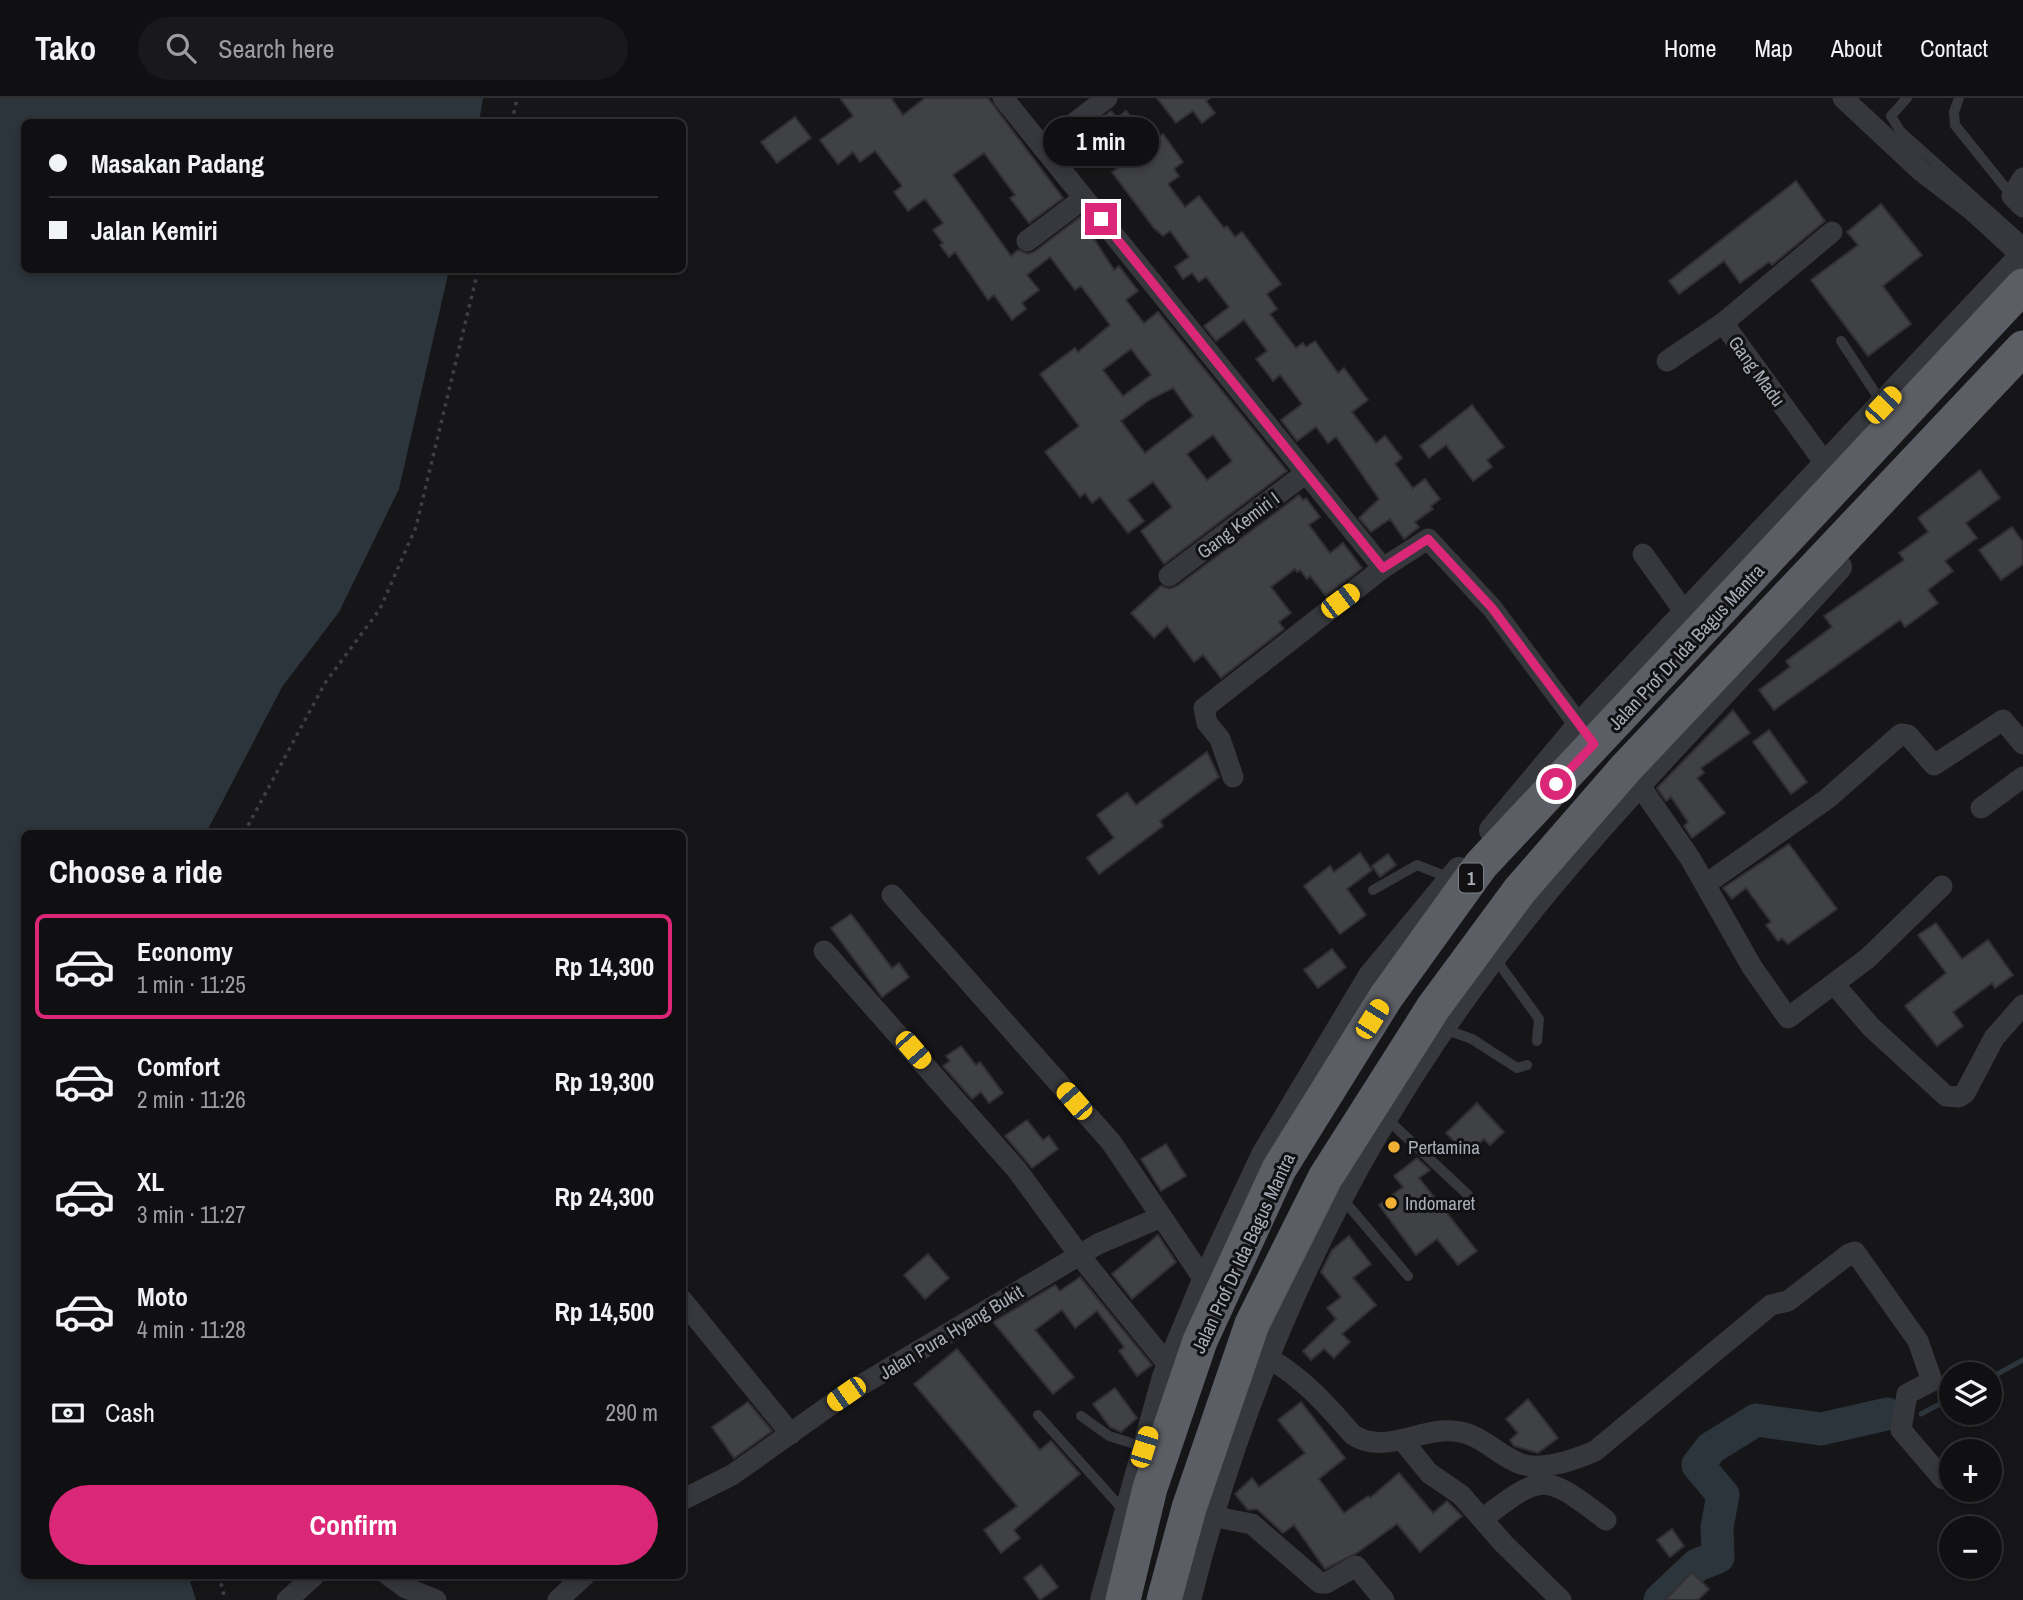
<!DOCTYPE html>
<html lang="en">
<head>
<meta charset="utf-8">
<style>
  body { margin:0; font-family:"Archivo Narrow",sans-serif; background:#19191b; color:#f1f3f6; height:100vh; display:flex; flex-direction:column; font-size:26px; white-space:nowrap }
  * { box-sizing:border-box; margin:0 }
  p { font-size:23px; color:#9c9d9f }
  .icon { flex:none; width:38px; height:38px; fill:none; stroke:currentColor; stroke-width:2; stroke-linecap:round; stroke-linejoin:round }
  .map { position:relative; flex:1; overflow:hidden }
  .panel { position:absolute; left:21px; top:732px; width:665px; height:749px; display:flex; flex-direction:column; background:#101012; border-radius:10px; box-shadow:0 4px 10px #0003,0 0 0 2px #303032 }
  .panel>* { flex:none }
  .hud { position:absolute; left:21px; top:21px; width:665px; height:154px; border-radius:10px; box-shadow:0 4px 10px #0003,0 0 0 2px #303032; display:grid; align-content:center; height:154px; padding:0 28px; background:#101012 }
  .buttons { position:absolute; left:1939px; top:1264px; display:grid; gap:14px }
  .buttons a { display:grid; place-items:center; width:63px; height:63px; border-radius:50%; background:#101012; box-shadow:0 4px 10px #0003,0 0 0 2px #303032; font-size:35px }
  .end { position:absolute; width:32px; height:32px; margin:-16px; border:9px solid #db2777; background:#fff; box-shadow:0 0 0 4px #fff }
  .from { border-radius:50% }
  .bubble { position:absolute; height:49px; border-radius:24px; background:#101012; box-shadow:0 4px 10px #0003,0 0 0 2px #303032; font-size:23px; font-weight:800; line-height:49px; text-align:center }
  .car { position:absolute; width:21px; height:42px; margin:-21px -10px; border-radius:9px; box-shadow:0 0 5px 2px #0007; background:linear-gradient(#f5c518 24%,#345 0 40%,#f5c518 0 76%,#345 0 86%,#f5c518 0) }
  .hud b { display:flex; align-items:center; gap:24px; height:66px; font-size:26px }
  .hud b+b { border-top:2px solid #303032 }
  .hud i { width:18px; height:18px; background:#f1f3f6 }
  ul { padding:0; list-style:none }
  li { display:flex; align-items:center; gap:21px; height:105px; margin:0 14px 10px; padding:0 14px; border:4px solid transparent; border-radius:10px }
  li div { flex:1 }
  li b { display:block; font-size:26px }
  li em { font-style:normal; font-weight:800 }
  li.active { border-color:#db2777 }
  li>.icon { width:63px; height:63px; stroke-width:1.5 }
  h2 { padding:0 28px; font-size:32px; line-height:84px }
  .pay { display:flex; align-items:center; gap:18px; height:77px; padding:0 28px; font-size:26px }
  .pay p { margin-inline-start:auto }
  .button { display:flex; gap:14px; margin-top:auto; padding:14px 28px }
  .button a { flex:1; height:80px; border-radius:42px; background:#db2777; color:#fff; font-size:28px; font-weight:800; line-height:80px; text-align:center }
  header { display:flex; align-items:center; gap:42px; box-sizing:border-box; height:98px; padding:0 35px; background:#101012; border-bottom:2px solid #303032 }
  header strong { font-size:33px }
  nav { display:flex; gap:38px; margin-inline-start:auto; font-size:24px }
  .search { width:490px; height:63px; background:#19191b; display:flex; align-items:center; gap:18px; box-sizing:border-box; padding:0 24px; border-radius:38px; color:#9c9d9f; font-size:26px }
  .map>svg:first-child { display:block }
  .water { fill:#2c353c }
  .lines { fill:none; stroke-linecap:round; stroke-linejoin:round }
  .stream { stroke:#2c353c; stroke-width:5 }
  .river { stroke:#2c353c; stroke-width:33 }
  .building { fill:#404145; stroke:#303034; stroke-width:2; fill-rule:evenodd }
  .path { stroke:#3d3f44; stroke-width:3.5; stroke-dasharray:3.5 5; stroke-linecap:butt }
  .service { stroke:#37383d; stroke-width:10 }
  .minor { stroke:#37383d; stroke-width:21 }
  .tertiary { stroke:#37383d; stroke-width:26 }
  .trunk { stroke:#5b5e65; stroke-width:35 }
  .route { stroke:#db2777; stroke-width:9 }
  .poi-dot { fill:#f2b134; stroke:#111113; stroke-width:2.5 }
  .labels { text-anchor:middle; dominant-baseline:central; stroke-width:6; stroke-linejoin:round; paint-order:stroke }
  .shield { fill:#111113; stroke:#7b7e86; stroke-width:2 }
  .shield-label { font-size:18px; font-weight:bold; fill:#a8adb8 }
  .street-label { font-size:19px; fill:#a8adb8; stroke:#111113 }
  .poi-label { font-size:19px; fill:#a8adb8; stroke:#111113; text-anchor:start }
</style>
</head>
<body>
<header>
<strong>Tako</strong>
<div class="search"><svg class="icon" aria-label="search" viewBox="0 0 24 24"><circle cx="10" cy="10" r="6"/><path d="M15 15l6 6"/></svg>Search here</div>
<nav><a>Home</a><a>Map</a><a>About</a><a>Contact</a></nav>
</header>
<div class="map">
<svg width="2023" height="1502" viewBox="0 0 2023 1502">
  <rect width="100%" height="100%" fill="#161618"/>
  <polygon class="water" points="0,0 483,0 479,24 24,24 24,172 449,172 399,391 339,514 282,589 206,735 24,735 24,1477 188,1477 196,1502 0,1502"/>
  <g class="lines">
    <g class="stream">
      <polyline points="1990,1280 2023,1262"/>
      <polyline points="1921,1316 1951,1300"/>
    </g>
    <polyline class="river" points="1660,1502 1697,1467 1718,1459 1717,1429 1723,1397 1698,1367 1711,1350 1756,1322 1821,1331 1887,1316"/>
  </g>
  <g class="building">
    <path d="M840 0H891L903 17 925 0H988L1063 100 1029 125 1010 100 1015 97 984 55 953 77 1011 158 1018 152 1028 156 1034 154 1080 119 1114 172 1119 168 1138 193 1126 202 1144 225 1158 214 1287 373 1164 466 1141 433 1172 409 1153 384 1128 402 1144 423 1128 435 1100 399 1092 405 1085 395 1080 399 1045 354 1079 328 1040 276 1075 250 1078 254 1110 227 1081 188 1075 192 1050 159 1027 177 1039 192 1022 205 1026 211 1012 222 994 197 988 202 955 154 949 159 940 147 943 145 933 132 943 125 925 101 908 113 894 94 902 88 875 53 860 64 853 54 838 66 820 42 853 18ZM1131 251 1151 277 1123 298 1103 272ZM1173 290 1193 318 1145 355 1121 323 1149 302ZM1213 337 1232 363 1207 382 1187 356Z"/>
    <polygon points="1157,0 1210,0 1206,3 1215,15 1202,25 1193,13 1176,25"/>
    <polygon points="1111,13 1117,20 1126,13 1150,46 1163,36 1183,64 1174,71 1179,78 1168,86 1185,109 1199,98 1224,130 1227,128 1235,139 1242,134 1281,186 1267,196 1277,211 1270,216 1296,250 1303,245 1306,249 1315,243 1338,275 1344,270 1368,302 1352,314 1376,345 1385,338 1402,360 1395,366 1413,390 1425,381 1440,401 1431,408 1433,411 1415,424 1419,429 1404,441 1390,421 1371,434 1359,420 1379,401 1336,339 1328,345 1316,329 1297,343 1281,322 1302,306 1280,277 1273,283 1256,261 1267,253 1244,222 1216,243 1204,228 1229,209 1206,179 1199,184 1192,175 1183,181 1175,169 1189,159 1170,133 1163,138 1154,130 1112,74 1121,68 1103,44 1095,49 1084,34"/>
    <polygon points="795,19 811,40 777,65 761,44"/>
    <polygon points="1796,83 1825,123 1772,167 1769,164 1740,185 1724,163 1679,196 1669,183"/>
    <polygon points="1881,106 1922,157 1883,188 1911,226 1868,258 1811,182 1858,147 1847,134"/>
    <polygon points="1472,307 1504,349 1487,362 1492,369 1473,383 1446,347 1429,360 1420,348"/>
    <polygon points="1980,372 2000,400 1966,425 1977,440 1945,463 1953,473 1928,492 1938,505 1905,529 1900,522 1774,612 1759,592 1790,569 1786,563 1832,529 1824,518 1904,462 1899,455 1928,434 1918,420"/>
    <polygon points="1299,397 1303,402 1306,400 1320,419 1309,427 1330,455 1343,445 1362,470 1326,498 1310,478 1307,481 1300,472 1297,474 1295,471 1271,489 1291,515 1279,524 1284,531 1221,580 1203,557 1194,564 1167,528 1154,540 1131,515 1161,488 1170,491 1177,488"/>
    <polygon points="2012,429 2023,444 2023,466 2001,482 1979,452"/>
    <polygon points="1733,612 1750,635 1701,670 1704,675 1697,680 1725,715 1692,740 1684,728 1688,724 1671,699 1666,703 1657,690"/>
    <polygon points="1769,632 1807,684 1791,696 1753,644"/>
    <polygon points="1207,654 1219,679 1160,723 1163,728 1099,776 1087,760 1114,740 1097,717 1127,695 1136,707"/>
    <polygon points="1789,746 1837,811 1788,846 1782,840 1778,843 1766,827 1771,824 1746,790 1732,801 1723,790"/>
    <polygon points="1360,755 1372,772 1347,791 1366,817 1340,836 1304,788 1330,768 1334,774"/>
    <polygon points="1388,756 1396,767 1380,779 1372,768"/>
    <polygon points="851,816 892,870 899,865 909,879 882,899 831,830"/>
    <polygon points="1936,825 1962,861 1988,842 2013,877 1995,890 1992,885 1953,914 1963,928 1937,948 1905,908 1946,875 1918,837"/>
    <polygon points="1332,851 1346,869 1318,890 1304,872"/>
    <polygon points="961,948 976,967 980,964 1003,995 989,1005 981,994 972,1001 943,968 950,963 946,958"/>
    <polygon points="1477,1005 1504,1034 1490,1047 1484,1041 1467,1057 1446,1035"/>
    <polygon points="1027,1022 1043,1042 1049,1038 1058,1051 1032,1070 1005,1038"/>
    <polygon points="1166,1046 1186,1078 1161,1093 1141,1061"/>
    <polygon points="1417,1060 1430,1072 1419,1080 1477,1153 1458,1167 1437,1141 1416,1157 1379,1107 1403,1089 1394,1078"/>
    <polygon points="1158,1137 1176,1164 1132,1201 1112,1176"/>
    <polygon points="1349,1138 1371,1166 1353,1180 1376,1207 1342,1236 1350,1244 1334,1260 1324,1251 1311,1262 1303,1253 1336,1221 1327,1210 1341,1199 1321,1174 1332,1152"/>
    <polygon points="928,1156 949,1180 925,1201 904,1177"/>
    <polygon points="1080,1179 1152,1267 1137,1278 1119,1253 1124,1249 1097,1213 1075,1230 1062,1212 1035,1232 1074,1279 1053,1296 993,1224 1055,1187 1060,1193"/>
    <polygon points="957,1251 1040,1352 1051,1343 1080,1376 1014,1432 1020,1440 1001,1455 984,1432 1017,1408 914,1286"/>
    <polygon points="1115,1290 1137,1320 1121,1334 1110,1329 1093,1306"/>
    <polygon points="1528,1301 1558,1340 1538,1355 1514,1348 1510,1342 1518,1335 1506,1321"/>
    <polygon points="748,1304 772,1333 734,1360 712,1329"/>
    <polygon points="1301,1304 1345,1360 1319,1381 1344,1415 1368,1398 1370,1400 1399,1375 1433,1415 1447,1403 1462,1418 1420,1454 1397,1426 1357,1455 1325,1471 1294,1427 1283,1435 1257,1411 1248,1412 1235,1396 1252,1380 1259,1389 1305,1355 1278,1322"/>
    <polygon points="1672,1431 1684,1448 1670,1459 1657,1442"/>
    <polygon points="1041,1467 1058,1489 1040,1502 1024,1480"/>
    <polygon points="1692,1474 1709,1491 1698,1502 1665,1502"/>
  </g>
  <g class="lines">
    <g class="path">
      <polyline points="512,24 517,0"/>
      <polyline points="244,735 325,585 380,511 416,429 478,172"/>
      <polyline points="219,1477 225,1502"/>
    </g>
    <g class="service">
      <polyline points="1907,0 1891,18 1900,33 2023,143"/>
      <polyline points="1959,0 1954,14 1955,27 2012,98"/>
      <polyline points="1841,243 1882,305"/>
      <polyline points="1373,792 1417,767 1452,781"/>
      <polyline points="1494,859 1539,921 1537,943"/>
      <polyline points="1444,931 1472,941 1517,970 1527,967"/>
      <polyline points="1386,1020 1468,1097"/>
      <polyline points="1341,1099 1408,1178"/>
      <polyline points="1038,1317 1125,1414"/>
      <polyline points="1081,1318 1109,1338 1144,1349"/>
    </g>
    <g class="minor">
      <polyline points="1003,0 1383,470"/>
      <polyline points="1843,0 1921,73 1973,113 2022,158"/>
      <polyline points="1043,49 1107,0"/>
      <polyline points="2023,80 2012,98 2023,109"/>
      <polyline points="1027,143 1084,100"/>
      <polyline points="1667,263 1723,225"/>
      <polyline points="1827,368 1723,225 1832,134"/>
      <polyline points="1643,456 1686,516"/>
      <polyline points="1169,478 1306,375"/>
      <polyline points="1631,675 1690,760 1752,869 1788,920 1868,860 1942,788"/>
      <polyline points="1233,679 1220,641 1207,625 1204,610 1383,470 1428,441 1492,510 1588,639"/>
      <polyline points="1981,710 2023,679"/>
      <polyline points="1706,786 1827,701 1901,636 1908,637 1934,667 2003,622 2023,646"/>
      <polyline points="892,797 1111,1044 1205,1183"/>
      <polyline points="824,853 1017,1072 1080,1158 1169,1268"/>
      <polyline points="1834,886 1871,929 1946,998 1959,999 1965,995 1994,940 2023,907"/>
      <polyline points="682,1202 791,1336"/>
      <path d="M1253 1251C1297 1274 1321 1300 1353 1337 1385 1357 1420 1330 1453 1333 1480 1334 1498 1358 1521 1366 1544 1373 1574 1362 1595 1353L1771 1207 1788 1203 1849 1156 1855 1154 1918 1243 1932 1283 1907 1296 1901 1332 1943 1381"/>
      <polyline points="1403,1343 1429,1375 1461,1397 1504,1446 1561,1502"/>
      <polyline points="682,1402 732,1377 846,1296 1098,1146 1161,1119"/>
      <polyline points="1211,1418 1252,1426 1320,1485 1326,1485 1356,1468 1384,1502"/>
      <path d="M1482 1421C1544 1374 1544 1375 1606 1422"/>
      <polyline points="388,1477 406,1490 436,1502"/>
      <polyline points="287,1502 315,1477"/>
      <polyline points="558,1502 585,1477"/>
    </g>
    <g class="tertiary">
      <polyline points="1492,732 1579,628 2023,157"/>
      <polyline points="1103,1502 1165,1279 1203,1187 1264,1057 1371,878 1459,772"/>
      <path d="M1188 1502C1243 1280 1338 1071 1474 885 1582 737 1716 606 1839 469"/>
    </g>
    <g class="trunk">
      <polyline points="1123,1502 1150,1390 1200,1243 1279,1071 1386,899 1481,767 2023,188"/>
      <polyline points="1164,1502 1189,1410 1252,1226 1325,1080 1433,910 1520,792 1626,670 2023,250"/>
    </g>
  </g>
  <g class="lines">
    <polyline class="route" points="1101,121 1383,470 1428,441 1492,510 1594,646 1556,686"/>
  </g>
  <g class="poi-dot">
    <circle cx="1394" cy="1049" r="7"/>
    <circle cx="1391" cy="1105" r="7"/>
  </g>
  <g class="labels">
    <rect class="shield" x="1459" y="765.5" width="24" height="29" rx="5"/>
    <g class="shield-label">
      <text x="1471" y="780">1</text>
    </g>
    <g class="street-label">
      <text transform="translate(1757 273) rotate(54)">Gang Madu</text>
      <text transform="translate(1238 427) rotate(-37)">Gang Kemiri I</text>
      <text transform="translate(1686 549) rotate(-47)">Jalan Prof Dr Ida Bagus Mantra</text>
      <text transform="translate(1243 1155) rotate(-65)">Jalan Prof Dr Ida Bagus Mantra</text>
      <text transform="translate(951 1234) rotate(-31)">Jalan Pura Hyang Bukit</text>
    </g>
    <g class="poi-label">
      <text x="1408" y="1049">Pertamina</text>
      <text x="1405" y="1105">Indomaret</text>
    </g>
  </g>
</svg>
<div class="buttons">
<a><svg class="icon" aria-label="layers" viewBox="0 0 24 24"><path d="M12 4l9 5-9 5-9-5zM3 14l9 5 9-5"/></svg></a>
<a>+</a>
<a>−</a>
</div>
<i class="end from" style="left:1556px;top:686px"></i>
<i class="end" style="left:1101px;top:121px"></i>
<div class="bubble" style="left:1043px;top:19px;width:116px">1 min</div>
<i class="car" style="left:1883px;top:307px;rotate:43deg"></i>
<i class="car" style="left:1340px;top:503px;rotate:53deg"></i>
<i class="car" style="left:1372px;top:921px;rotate:32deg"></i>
<i class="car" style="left:913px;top:952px;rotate:139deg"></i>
<i class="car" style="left:1074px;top:1003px;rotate:319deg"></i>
<i class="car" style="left:846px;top:1296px;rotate:235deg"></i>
<i class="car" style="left:1144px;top:1349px;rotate:17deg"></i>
<div class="hud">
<b><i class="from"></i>Masakan Padang</b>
<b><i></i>Jalan Kemiri</b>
</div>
<section class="panel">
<h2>Choose a ride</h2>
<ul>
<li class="active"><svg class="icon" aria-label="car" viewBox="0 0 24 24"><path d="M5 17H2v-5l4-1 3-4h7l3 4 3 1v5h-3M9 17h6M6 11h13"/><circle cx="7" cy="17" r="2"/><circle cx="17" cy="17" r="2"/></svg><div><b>Economy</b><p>1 min · 11:25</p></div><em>Rp 14,300</em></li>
<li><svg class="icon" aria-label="car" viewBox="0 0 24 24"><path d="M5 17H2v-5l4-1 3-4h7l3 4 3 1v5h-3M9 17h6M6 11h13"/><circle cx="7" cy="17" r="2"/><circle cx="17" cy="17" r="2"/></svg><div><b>Comfort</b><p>2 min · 11:26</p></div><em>Rp 19,300</em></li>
<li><svg class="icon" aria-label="car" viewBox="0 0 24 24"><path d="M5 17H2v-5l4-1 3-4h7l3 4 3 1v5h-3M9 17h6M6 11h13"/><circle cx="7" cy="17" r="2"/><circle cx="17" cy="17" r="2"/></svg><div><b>XL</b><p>3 min · 11:27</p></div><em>Rp 24,300</em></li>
<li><svg class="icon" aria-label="car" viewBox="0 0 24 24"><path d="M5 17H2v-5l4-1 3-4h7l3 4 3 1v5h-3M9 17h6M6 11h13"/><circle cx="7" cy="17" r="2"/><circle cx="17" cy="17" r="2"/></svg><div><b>Moto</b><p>4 min · 11:28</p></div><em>Rp 14,500</em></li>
</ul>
<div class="pay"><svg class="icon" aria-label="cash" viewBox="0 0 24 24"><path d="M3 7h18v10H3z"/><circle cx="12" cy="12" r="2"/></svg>Cash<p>290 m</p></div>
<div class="button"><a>Confirm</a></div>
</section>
</div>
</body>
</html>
